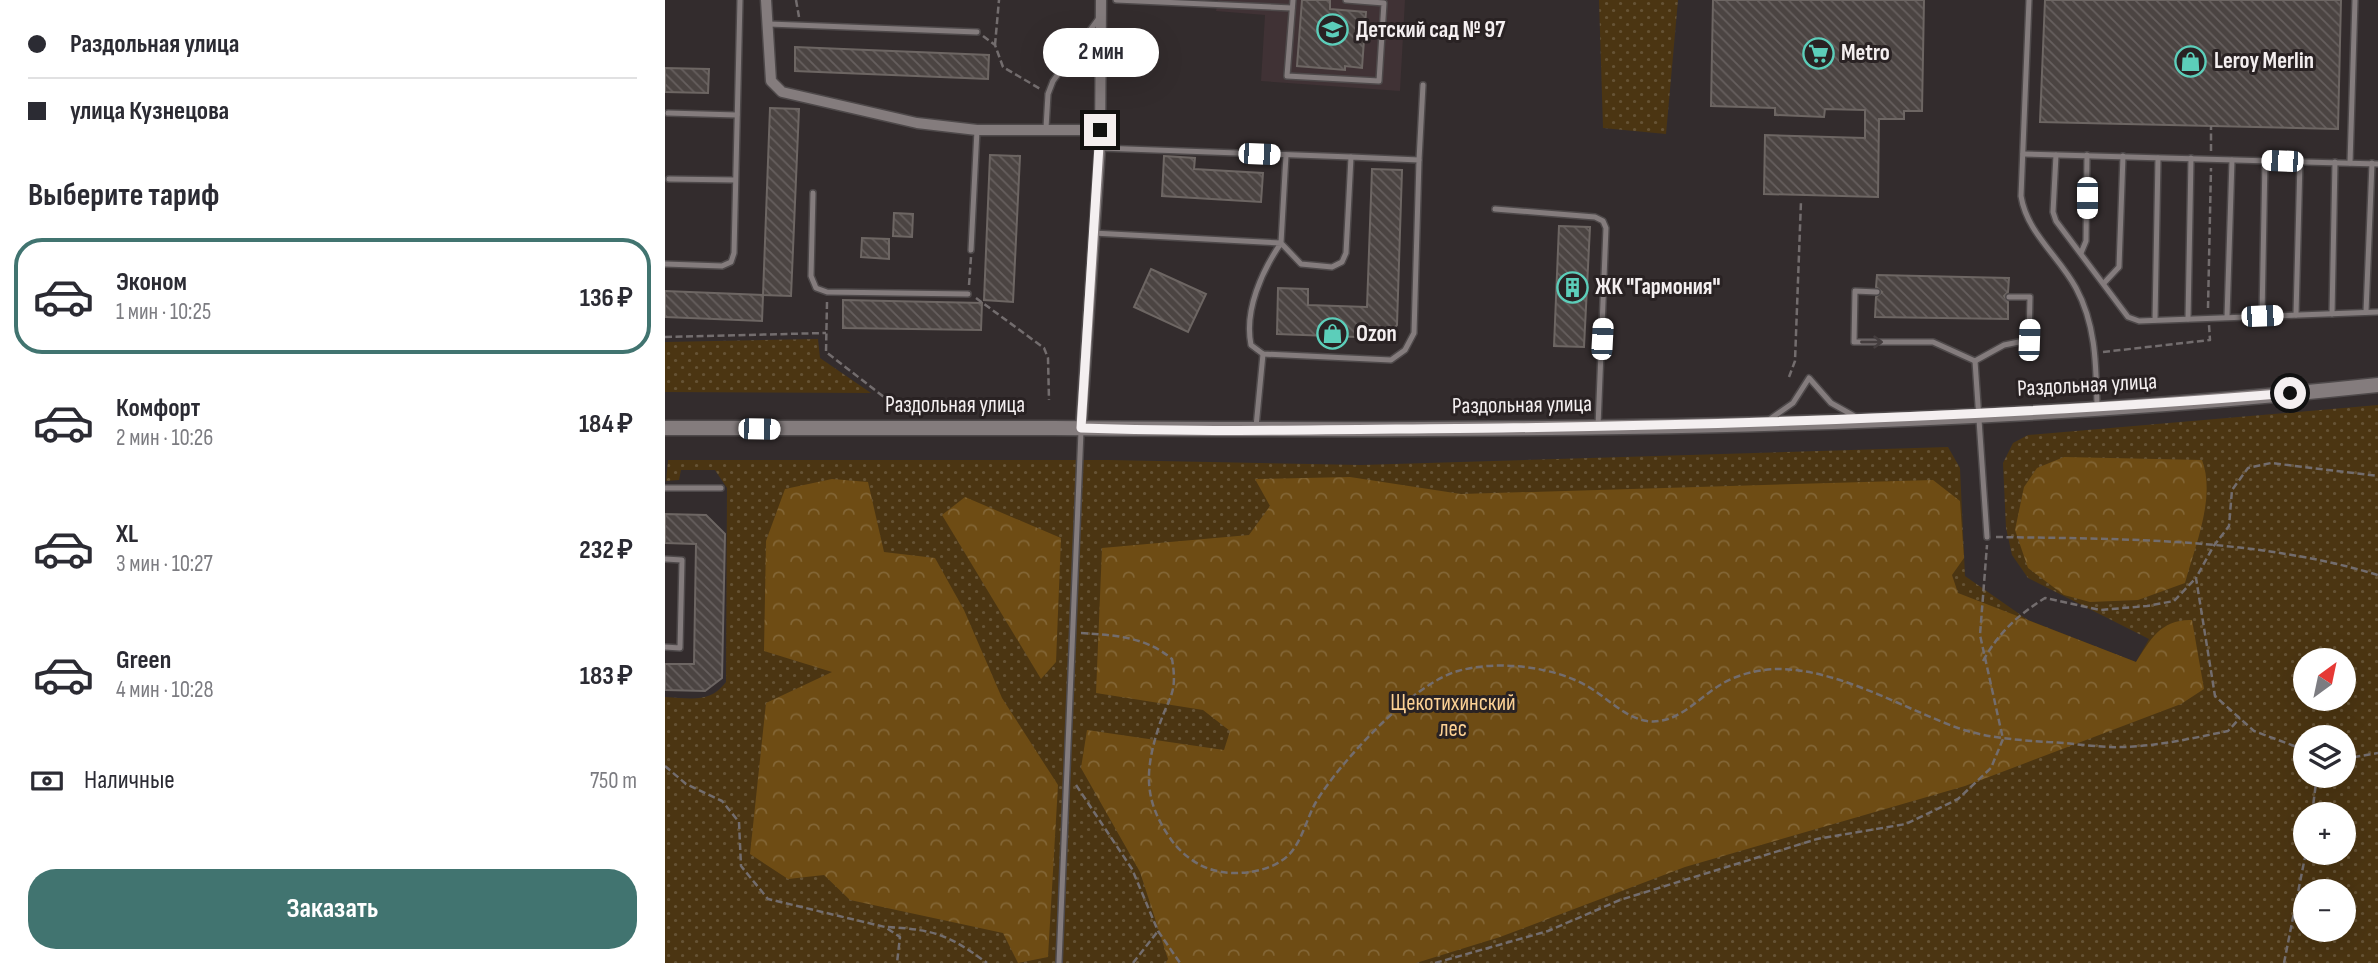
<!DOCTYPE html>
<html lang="ru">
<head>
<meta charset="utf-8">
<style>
  body { margin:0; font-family:"Sofia Sans Condensed",sans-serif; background:#f7f7f7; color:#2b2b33; height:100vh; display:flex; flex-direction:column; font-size:26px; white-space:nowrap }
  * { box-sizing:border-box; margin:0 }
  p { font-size:23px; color:#7c7c81 }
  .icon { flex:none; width:38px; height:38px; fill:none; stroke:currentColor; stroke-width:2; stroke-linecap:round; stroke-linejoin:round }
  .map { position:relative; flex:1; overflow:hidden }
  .side { display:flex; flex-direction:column; background:#fff; width:665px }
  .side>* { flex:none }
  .banner { display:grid; align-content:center; height:154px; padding:0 28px; background:#fff }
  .needle { width:46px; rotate:33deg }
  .controls { position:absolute; left:1628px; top:648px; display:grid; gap:14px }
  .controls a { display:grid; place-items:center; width:63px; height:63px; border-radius:50%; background:#fff; box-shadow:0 7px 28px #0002; font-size:35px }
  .end { position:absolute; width:32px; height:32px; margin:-16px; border:9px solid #f4eff0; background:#111; box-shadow:0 0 0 4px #111 }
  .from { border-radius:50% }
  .bubble { position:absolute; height:49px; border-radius:24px; background:#fff; box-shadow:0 7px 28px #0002; font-size:23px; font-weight:700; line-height:49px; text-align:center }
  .car { position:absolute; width:21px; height:42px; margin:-21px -10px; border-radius:9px; box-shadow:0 0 5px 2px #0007; background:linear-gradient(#fff 24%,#345 0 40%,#fff 0 76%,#345 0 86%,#fff 0) }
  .banner b { display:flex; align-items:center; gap:24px; height:66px; font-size:26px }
  .banner b+b { border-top:2px solid #e1e1e2 }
  .banner i { width:18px; height:18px; background:#2b2b33 }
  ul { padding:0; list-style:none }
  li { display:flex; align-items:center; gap:21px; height:116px; margin:0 14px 10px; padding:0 14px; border:4px solid transparent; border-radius:28px }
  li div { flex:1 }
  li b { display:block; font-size:26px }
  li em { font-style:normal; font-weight:700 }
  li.selected { border-color:#417470 }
  li>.icon { width:63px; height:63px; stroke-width:1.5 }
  h2 { padding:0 28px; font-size:32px; line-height:84px }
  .pay { display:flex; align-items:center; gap:18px; height:77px; padding:0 28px; font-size:26px }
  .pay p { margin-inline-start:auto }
  .button { display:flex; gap:14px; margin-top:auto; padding:14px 28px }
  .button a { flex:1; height:80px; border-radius:28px; background:#417470; color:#fff; font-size:28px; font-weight:700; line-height:80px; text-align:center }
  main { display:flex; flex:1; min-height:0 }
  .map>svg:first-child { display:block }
  .built { fill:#403235 }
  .grass { fill:url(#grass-dots); fill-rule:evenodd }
  .forest { fill:url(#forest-crowns) }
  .building { fill:url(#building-back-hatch); stroke:#6d6663; stroke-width:2 }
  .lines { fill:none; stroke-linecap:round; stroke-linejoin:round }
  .lane-casing { stroke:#4e494a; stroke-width:8 }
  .street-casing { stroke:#4e494a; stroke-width:13 }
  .secondary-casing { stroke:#4e494a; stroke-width:17 }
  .path { stroke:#736d6e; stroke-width:2.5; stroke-dasharray:7 3.5; stroke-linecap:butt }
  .lane { stroke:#847c7d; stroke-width:5 }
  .street { stroke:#847c7d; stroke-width:10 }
  .secondary { stroke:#847c7d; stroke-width:14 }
  .oneway { stroke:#443d3e }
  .route { stroke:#f4eff0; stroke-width:9 }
  .labels { text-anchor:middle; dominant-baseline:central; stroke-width:6; stroke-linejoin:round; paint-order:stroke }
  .poi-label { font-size:23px; font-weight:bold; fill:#f4eff0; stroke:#292223; text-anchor:start }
  .street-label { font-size:23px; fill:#f4eff0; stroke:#292223 }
  .park-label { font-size:23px; fill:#fdd295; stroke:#292223 }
</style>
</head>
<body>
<main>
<section class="side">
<div class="banner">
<b><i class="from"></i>Раздольная улица</b>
<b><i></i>улица Кузнецова</b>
</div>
<h2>Выберите тариф</h2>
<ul>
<li class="selected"><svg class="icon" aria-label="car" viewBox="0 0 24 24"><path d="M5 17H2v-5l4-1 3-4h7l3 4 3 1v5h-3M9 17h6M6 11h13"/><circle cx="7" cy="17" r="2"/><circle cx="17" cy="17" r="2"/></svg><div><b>Эконом</b><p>1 мин · 10:25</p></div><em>136 ₽</em></li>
<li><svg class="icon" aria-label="car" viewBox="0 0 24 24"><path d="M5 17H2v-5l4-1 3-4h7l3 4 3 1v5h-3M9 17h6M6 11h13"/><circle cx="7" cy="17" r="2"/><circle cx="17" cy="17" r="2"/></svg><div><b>Комфорт</b><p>2 мин · 10:26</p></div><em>184 ₽</em></li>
<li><svg class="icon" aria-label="car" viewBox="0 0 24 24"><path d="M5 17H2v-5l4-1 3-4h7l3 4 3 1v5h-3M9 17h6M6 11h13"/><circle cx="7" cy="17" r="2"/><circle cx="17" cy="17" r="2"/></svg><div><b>XL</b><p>3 мин · 10:27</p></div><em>232 ₽</em></li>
<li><svg class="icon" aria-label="car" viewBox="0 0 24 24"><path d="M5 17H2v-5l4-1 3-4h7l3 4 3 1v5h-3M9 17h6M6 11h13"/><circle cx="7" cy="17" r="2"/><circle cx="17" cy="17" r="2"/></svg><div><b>Green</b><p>4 мин · 10:28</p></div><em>183 ₽</em></li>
</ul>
<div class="pay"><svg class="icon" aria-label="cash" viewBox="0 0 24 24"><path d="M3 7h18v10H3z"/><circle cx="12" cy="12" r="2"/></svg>Наличные<p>750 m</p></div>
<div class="button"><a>Заказать</a></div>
</section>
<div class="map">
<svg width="1713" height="963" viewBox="0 0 1713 963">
  <defs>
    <pattern id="grass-dots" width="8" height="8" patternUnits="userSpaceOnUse" patternTransform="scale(1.75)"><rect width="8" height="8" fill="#4b3512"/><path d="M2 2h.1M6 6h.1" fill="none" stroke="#665335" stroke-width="1.8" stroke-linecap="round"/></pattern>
    <pattern id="forest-crowns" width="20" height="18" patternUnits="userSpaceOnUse" patternTransform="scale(1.75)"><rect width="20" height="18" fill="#6e4c14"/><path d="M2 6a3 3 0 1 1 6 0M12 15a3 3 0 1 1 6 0" fill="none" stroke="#836636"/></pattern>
    <pattern id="building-back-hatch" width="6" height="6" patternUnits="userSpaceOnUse" patternTransform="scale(1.75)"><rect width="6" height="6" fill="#4b4442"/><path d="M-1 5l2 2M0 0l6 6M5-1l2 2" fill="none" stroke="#665f5e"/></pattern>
  </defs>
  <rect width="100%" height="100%" fill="#332c2d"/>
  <polygon class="built" points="553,0 740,0 735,91 596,81 600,15 551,11"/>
  <g class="grass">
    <polygon points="934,0 1013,0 1001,134 938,128"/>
    <polygon points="153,339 155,358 206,393 0,392 0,342"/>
    <path d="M1713 405V963H0V697C25 698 45 704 61 682L62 488 50 470H16L14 480 1 481 3 460H444L696 465 1283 447 1295 468 1300 576 1363 620 1471 662 1484 639 1363 578 1347 555 1341 528 1338 463 1348 443 1363 435ZM1640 660H1678V698H1640ZM1640 737H1678V775H1640ZM1640 814H1678V852H1640ZM1640 891H1678V929H1640Z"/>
  </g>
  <g class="forest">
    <path d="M1399 457 1537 460C1551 497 1530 546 1520 583L1473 600 1425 602 1399 595 1363 568 1350 530 1359 487 1372 468Z"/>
    <path d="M685 477 796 494 1268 480 1295 501 1299 558 1287 575 1293 593 1471 662C1486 639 1496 619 1527 620L1539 689 1516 704 1300 786 1020 867 835 937 751 963H501L503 959 475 872 416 768 422 730 559 750 565 731 538 710 431 693 437 548 584 535 605 506 590 479Z"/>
    <polygon points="167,479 203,482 219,552 270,558 299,610 337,698 393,785 383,957 353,963 338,933 185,900 159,875 123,879 85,854 101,703 167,672 99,651 101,541 120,489"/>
    <polygon points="300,497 396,538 391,662 376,679 277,515"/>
  </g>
  <g class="building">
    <polygon points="637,0 665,0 665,9 701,12 697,68 680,66 680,70 632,66"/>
    <polygon points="1048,0 1259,0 1257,111 1239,111 1239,119 1214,119 1213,197 1099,194 1100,135 1200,138 1200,110 1160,109 1159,117 1110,115 1110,108 1046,106"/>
    <polygon points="1380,0 1676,0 1673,129 1375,122"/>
    <polygon points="130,47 324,55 323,79 130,71"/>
    <polygon points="0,68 44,69 43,93 0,92"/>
    <polygon points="105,108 134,109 126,296 98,295"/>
    <polygon points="325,155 355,156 348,302 319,300"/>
    <polygon points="499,156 530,158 529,169 598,173 596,202 497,196"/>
    <polygon points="707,169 737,170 732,325 719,338 612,334 613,288 643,289 643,305 702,307"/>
    <polygon points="229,213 248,214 247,237 228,236"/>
    <polygon points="894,226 925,227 919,347 889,346"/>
    <polygon points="197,238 224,239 224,259 196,257"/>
    <polygon points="486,269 541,294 523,332 469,307"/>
    <polygon points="1212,275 1344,278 1343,292 1339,296 1343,302 1343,319 1210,317 1211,297 1217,292 1211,287"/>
    <polygon points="0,291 98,295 97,321 0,317"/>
    <polygon points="178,300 317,303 316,330 178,328"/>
    <polygon points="0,514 41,515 60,534 57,678 40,691 0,690 0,664 29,664 31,544 0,543"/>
  </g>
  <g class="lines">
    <defs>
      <g id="lane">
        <polyline points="451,0 627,8"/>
        <polyline points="628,0 622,76 714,81 719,3 681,0"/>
        <path d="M1364 0 1356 196C1362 233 1393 255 1411 288 1431 325 1431 365 1432 405"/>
        <polyline points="104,24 312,32"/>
        <polyline points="3,113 72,115"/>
        <polyline points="381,128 383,94 388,81 434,18"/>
        <polyline points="435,148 686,157"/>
        <polyline points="1358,154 1713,164"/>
        <polyline points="1391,155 1388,212 1391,221 1463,317 1474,321 1713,312"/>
        <polyline points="754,160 758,85"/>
        <polyline points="1685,163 1690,0"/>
        <polyline points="4,179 70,180"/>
        <polyline points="148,193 146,276 151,288 162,292 303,294"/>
        <polyline points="830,209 930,217 938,221 941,228 933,426"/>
        <path d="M428 233 616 243C597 271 579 310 586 345L598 354 726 360 740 350 749 333 754 160 686 157 681 253 677 262 667 267 636 264 616 243 621 155"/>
        <polyline points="306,250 312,130"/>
        <polyline points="1416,253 1421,241 1422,155"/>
        <polyline points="0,264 57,266 66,262 69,253 75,0"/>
        <polyline points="1440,282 1454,267 1458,156"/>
        <polyline points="1212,292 1190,291 1189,342 1268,342 1310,361"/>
        <polyline points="1701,312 1707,163"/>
        <polyline points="1667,314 1670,162"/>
        <polyline points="1631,315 1635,161"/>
        <polyline points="1597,316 1600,160"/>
        <polyline points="1562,317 1567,160"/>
        <polyline points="1523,319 1526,158"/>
        <polyline points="1490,320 1493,158"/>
        <polyline points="1310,361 1322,537"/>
        <polyline points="1310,361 1339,345 1364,340 1365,297 1344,297"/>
        <polyline points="1105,419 1128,403 1144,378 1166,403 1191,417"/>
        <polyline points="591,427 598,354"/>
        <polyline points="0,488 56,488"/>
        <polyline points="0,559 17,560 15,648 0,647"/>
        <polyline points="394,963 416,431"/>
      </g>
      <g id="street">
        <polyline points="101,0 106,81 117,92 252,123 312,130 435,130"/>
        <polyline points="416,428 435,148 436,0"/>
      </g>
      <path id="secondary" d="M0 428C129 429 258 427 388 428 829 431 1273 432 1713 385"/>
    </defs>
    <use href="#lane" class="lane-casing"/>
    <use href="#street" class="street-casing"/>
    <use href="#secondary" class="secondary-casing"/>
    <g class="path">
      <polyline points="131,0 134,17"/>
      <polyline points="318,36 330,45 338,67 377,90"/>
      <polyline points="330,45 334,0"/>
      <polyline points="1546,151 1546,126"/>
      <polyline points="304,285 306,257"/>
      <polyline points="311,298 379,348 383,358 384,400"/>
      <polyline points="162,302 161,352 219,397"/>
      <polyline points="1543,308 1546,168"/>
      <polyline points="0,337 161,333"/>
      <polyline points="1438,352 1545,340 1544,325"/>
      <polyline points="1124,377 1130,361 1136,201"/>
      <path d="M1331 537C1458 539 1591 538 1713 575"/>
      <path d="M416 633C450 635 481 637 507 659 513 694 504 696 494 726 480 770 478 799 505 838 514 852 532 866 548 870 569 876 598 873 616 861 636 849 640 821 651 802 675 762 747 684 793 671 831 660 887 666 922 686 942 697 958 717 982 721 1012 725 1032 699 1055 685 1072 674 1096 669 1115 669 1175 670 1238 708 1293 728 1322 738 1352 740 1383 742 1408 743 1434 748 1459 747 1493 746 1529 738 1563 731L1575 718"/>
      <path d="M1318 661C1334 632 1353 615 1380 598L1435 610 1482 606 1509 601 1530 579"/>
      <polyline points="1640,750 1589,731 1550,696 1531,578 1548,547 1564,526 1567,490 1583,468 1606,463 1713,476"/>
      <polyline points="1678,759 1713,753"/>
      <polyline points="0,766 21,784 57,801 74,822 76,866 103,899 220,927 235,937 232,963"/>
      <polyline points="411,785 467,869 493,931 515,963"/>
      <polyline points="1647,814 1651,783 1657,775"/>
      <path d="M223 927C271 930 284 935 322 963"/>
      <polyline points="468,963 493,931"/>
      <polyline points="770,963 883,931 955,900 1152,839 1241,824 1293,799 1326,768 1338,739 1315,635 1322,545"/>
      <polyline points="1619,963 1641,852"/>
    </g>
    <use href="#lane" class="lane"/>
    <use href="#street" class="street"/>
    <use href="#secondary" class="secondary"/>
  </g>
  <defs><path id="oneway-shaft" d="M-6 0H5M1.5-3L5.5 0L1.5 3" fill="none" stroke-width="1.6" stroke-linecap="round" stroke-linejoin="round" transform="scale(1.75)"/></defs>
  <use class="oneway" href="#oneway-shaft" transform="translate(1207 342)"/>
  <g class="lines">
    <path class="route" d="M435 130 416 428C555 433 696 429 836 428 1099 424 1362 415 1625 393"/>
  </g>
  <defs>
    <symbol id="school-ring" viewBox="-11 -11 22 22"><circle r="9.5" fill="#292223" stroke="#5cceba" stroke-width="1.5"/><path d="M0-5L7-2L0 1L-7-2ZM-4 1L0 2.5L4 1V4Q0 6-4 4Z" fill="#5cceba"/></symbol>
    <symbol id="supermarket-ring" viewBox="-11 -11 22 22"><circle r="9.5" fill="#292223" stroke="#5cceba" stroke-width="1.5"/><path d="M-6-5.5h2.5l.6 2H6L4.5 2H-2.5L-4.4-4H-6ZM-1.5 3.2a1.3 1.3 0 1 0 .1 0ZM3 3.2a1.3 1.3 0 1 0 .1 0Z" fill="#5cceba"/></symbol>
    <symbol id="shop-ring" viewBox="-11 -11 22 22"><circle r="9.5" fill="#292223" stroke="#5cceba" stroke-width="1.5"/><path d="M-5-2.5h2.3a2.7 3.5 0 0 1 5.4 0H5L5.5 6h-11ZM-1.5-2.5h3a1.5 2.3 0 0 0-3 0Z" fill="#5cceba"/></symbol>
    <symbol id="building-ring" viewBox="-11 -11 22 22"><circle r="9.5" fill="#292223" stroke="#5cceba" stroke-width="1.5"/><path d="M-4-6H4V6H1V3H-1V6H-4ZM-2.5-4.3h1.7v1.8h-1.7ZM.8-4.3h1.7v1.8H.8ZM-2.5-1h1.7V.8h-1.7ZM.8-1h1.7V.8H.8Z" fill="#5cceba"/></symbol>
  </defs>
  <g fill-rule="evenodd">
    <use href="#school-ring" x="650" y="12" width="35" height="35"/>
    <use href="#supermarket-ring" x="1136" y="36" width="35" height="35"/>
    <use href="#shop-ring" x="1508" y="44" width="35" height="35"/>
    <use href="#building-ring" x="890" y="270" width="35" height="35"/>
    <use href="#shop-ring" x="650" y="316" width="35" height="35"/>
  </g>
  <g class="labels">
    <g class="poi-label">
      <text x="691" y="30">Детский сад № 97</text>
      <text x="1176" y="53">Metro</text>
      <text x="1549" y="61">Leroy Merlin</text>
      <text x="930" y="287">ЖК "Гармония"</text>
      <text x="691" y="334">Ozon</text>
    </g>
    <g class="street-label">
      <text transform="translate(1422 385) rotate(-3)">Раздольная улица</text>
      <text x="290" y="405">Раздольная улица</text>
      <text transform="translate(857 405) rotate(-1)">Раздольная улица</text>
    </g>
    <g class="park-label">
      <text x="788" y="703">Щекотихинский<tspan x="788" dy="26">лес</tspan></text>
    </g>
  </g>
</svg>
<div class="controls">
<a><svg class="needle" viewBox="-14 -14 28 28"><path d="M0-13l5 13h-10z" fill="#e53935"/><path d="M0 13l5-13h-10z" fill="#7c7c81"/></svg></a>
<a><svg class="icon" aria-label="layers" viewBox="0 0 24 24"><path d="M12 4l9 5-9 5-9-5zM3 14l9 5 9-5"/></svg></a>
<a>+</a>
<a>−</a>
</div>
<i class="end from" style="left:1625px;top:393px"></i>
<i class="end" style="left:435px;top:130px"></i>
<div class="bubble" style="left:378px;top:28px;width:116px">2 мин</div>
<i class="car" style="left:594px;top:154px;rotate:92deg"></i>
<i class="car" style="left:1617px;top:161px;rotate:272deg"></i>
<i class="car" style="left:1422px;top:198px;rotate:180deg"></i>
<i class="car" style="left:1597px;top:316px;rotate:88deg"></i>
<i class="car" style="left:937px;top:339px;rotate:3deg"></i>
<i class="car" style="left:1364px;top:340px;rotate:2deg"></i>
<i class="car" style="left:94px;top:429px;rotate:91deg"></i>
</div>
</main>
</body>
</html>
